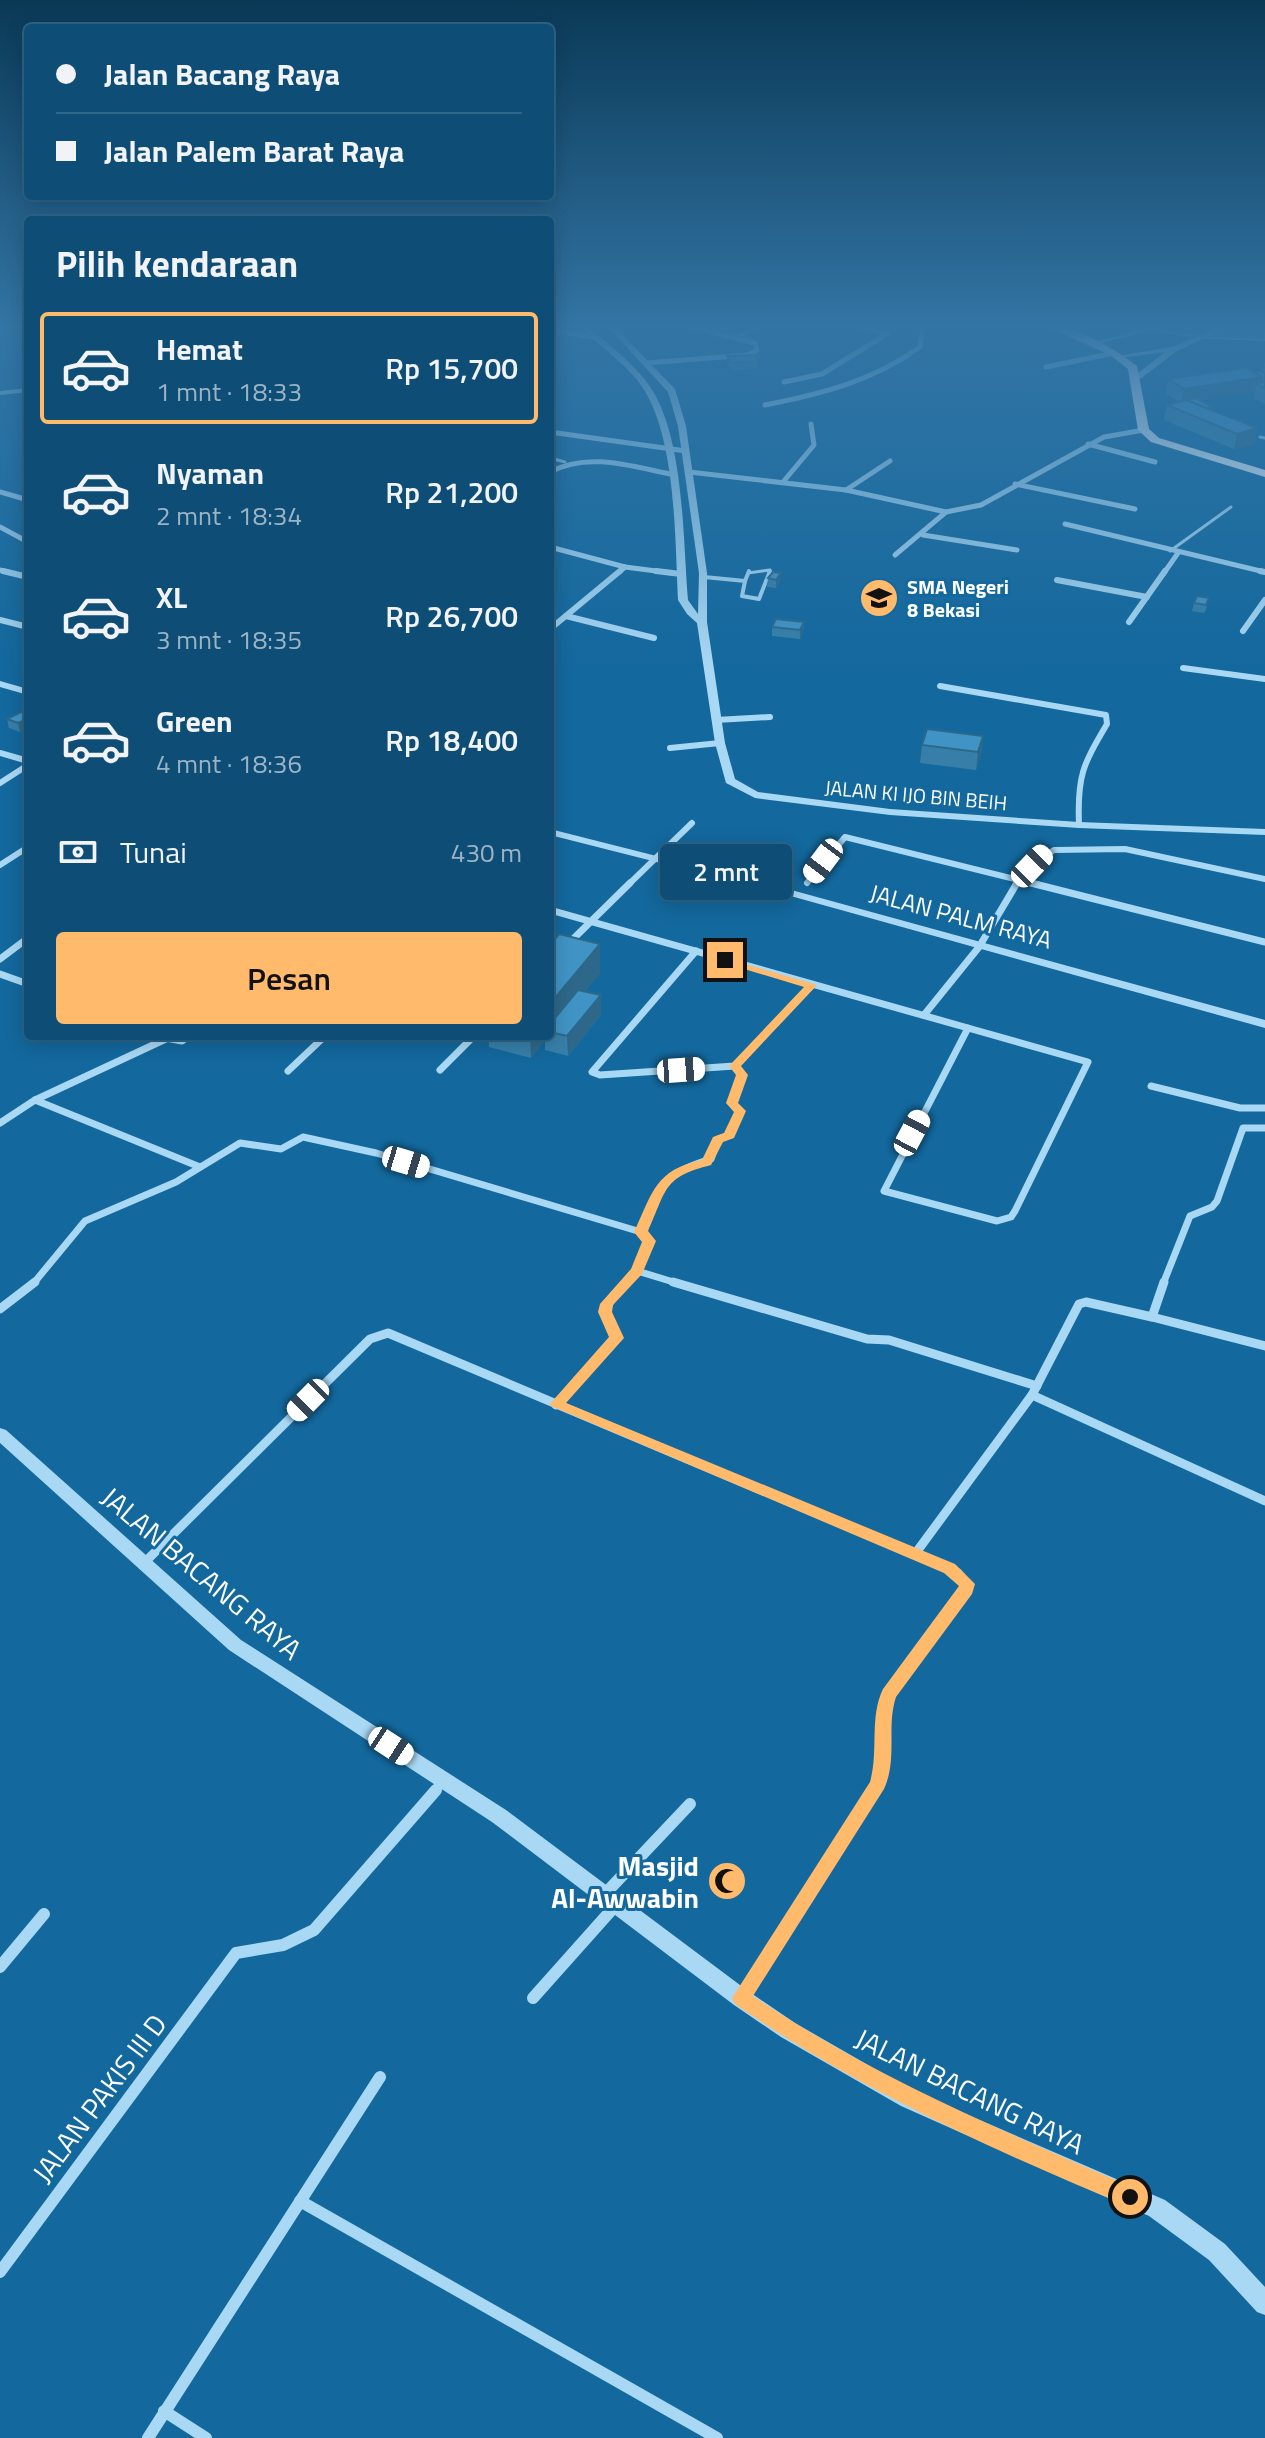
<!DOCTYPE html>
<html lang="id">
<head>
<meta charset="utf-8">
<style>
  body { margin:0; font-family:"Titillium Web",sans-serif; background:#1c587e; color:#f1f3f6; height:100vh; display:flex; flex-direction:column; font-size:30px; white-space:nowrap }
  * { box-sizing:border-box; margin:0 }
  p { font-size:26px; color:#9bb4c5 }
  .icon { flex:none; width:44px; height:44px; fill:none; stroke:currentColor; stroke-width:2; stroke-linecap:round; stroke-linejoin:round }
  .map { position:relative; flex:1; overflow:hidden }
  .details { position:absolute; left:24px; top:216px; width:530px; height:824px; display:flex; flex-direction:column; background:#0e4e76; border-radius:8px; box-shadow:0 4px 20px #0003,0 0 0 2px #2e6588 }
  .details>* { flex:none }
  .hud { position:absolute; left:24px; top:24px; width:530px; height:176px; border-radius:8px; box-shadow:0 4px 20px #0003,0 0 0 2px #2e6588; display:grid; align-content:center; height:176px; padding:0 32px; background:#0e4e76 }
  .end { position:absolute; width:36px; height:36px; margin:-18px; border:10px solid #ffba6c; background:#111; box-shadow:0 0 0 4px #111 }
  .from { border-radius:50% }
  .bubble { position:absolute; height:56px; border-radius:8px; background:#0e4e76; box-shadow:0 4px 20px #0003,0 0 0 2px #2e6588; font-size:26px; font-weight:600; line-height:56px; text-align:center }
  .car { position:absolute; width:24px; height:48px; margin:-24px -12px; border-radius:10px; box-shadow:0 0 6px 2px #0007; background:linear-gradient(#fff 24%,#345 0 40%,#fff 0 76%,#345 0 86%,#fff 0) }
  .hud b { display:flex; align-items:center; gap:28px; height:76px; font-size:30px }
  .hud b+b { border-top:2px solid #2e6588 }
  .hud i { width:20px; height:20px; background:#f1f3f6 }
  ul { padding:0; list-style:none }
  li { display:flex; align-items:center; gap:24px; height:112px; margin:0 16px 12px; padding:0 16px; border:4px solid transparent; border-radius:8px }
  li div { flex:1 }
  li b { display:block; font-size:30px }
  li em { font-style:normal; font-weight:600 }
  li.on { border-color:#ffba6c }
  li>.icon { width:72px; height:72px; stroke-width:1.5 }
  h2 { padding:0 32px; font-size:36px; line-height:96px }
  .pay { display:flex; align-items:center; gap:20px; height:88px; padding:0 32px; font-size:30px }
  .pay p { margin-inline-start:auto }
  .button { display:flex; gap:16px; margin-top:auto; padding:16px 32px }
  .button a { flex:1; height:92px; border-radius:8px; background:#ffba6c; color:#111; font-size:32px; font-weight:600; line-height:92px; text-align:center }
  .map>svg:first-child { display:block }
  .water { fill:#4580a5; stroke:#9bd6f7; stroke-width:2 }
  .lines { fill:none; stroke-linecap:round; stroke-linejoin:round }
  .service-far1 { stroke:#a9d8f4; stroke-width:3 }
  .service { stroke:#a9d8f4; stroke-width:4 }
  .minor-far4 { stroke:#a9d8f4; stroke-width:5 }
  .minor-far3 { stroke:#a9d8f4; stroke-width:6 }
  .minor-far2 { stroke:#a9d8f4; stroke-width:7 }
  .minor-far1 { stroke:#a9d8f4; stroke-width:9 }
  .minor { stroke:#a9d8f4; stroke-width:12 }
  .tertiary { fill:#a9d8f4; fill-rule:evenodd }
  .primary { fill:#f6fbff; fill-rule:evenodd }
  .wall { fill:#377fa9 }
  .shaded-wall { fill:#2d688a }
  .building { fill:#4094c5; stroke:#2d688a; stroke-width:2 }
  .route { fill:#ffba6c }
  .labels { text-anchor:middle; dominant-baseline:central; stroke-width:6; stroke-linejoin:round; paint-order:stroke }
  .far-poi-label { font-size:20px; font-weight:bold; fill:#fff; stroke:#13689d; text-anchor:start }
  .far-street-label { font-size:20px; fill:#fff; stroke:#13689d }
  .street-label { font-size:24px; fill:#fff; stroke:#13689d }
  .near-street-label { font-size:28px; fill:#fff; stroke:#13689d }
  .near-poi-label { font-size:28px; font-weight:bold; fill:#fff; stroke:#13689d; text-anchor:end }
</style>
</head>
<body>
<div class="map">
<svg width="1265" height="2438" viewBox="0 0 1265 2438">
  <rect width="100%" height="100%" fill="#13689d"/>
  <polygon class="water" points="1125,327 1265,327 1265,340 1208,338"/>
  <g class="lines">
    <g class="service-far1">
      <polyline points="1260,437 1265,438"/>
      <polyline points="550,458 565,462"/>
      <polyline points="1170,551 1231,507"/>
      <polyline points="748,573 770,570 769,573"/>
    </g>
    <g class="service">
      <polyline points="704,577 745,581"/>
      <polyline points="745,581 742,596 759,599 770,571"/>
      <polyline points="745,581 749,571"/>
    </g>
    <g class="minor-far4">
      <polyline points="550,329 597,338"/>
      <polyline points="738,337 757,327"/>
      <polyline points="646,363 748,355 757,350 755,343 692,327"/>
      <polyline points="1046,367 1114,353"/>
      <polyline points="784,382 822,374 887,334 862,327"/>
      <path d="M765 405C821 394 873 381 920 347L923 327"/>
      <polyline points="550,432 686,451"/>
      <polyline points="1088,444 1155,462"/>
      <path d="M550 472C588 452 630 466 670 474"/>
      <polyline points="689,472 846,490 946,512 981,505 1104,437 1144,430"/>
      <polyline points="783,482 814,445 811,424"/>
      <polyline points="1015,484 1135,509"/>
      <polyline points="846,490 890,461"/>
      <polyline points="0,492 28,500"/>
      <polyline points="1065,524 1265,572"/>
      <polyline points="0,527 28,542"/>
      <polyline points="923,535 1017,550"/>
      <polyline points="550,547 625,567 672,573"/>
      <polyline points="895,555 946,512"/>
      <polyline points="0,570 11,573"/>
      <polyline points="618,573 625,567"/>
      <polyline points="1164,573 1178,553"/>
    </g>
    <g class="minor-far3">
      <polyline points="3,571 28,577"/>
      <polyline points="656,571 681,574"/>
      <polyline points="1260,571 1265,572"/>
      <polyline points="1057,580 1147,597"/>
      <polyline points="566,616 654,638"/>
      <polyline points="0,620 28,627"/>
      <polyline points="1129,622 1165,571"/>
      <polyline points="550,629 620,571"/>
      <polyline points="1243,631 1265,600"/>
      <polyline points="1183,668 1265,679"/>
      <path d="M940 686 1106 715 1107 724C1083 765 1077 775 1079 825"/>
      <polyline points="716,720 770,717"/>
      <polyline points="670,748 720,743"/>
      <polyline points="0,753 28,761"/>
      <polyline points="0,783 28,765"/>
      <polyline points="0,865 28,847"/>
      <polyline points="807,883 845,837 1039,885"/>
      <polyline points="628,885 692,823"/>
      <polyline points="1015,885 1029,867 1054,850 1125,849 1265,879"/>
    </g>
    <g class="minor-far2">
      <polyline points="1031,883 1265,942"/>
      <polyline points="550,910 968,1028"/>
      <polyline points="568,944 630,883"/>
      <polyline points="696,951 592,1072 600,1075 735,1066"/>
      <polyline points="0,959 28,938"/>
      <polyline points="0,974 28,984"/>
      <polyline points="924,1015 979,947 1017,883"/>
      <polygon points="968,1028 1088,1062 1015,1211 1011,1217 997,1221 884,1191"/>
      <polyline points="166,1038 182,1041 188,1036"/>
      <polyline points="735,1066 812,985"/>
      <polyline points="440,1070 474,1036"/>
      <polyline points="288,1071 325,1036"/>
      <polyline points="1151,1086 1240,1108 1265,1108"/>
      <polyline points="35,1100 200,1167"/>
      <polyline points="0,1123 35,1100 168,1038"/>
      <polyline points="637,1271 680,1284"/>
      <polyline points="33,1284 85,1221 176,1182 240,1143 281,1149 303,1137 376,1153 641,1232"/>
      <path d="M625 1284 637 1271 649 1241 641 1232C663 1186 660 1174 711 1159L718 1139 730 1135 740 1111 732 1103 742 1075 735 1066"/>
      <polyline points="1163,1284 1190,1216 1212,1207 1217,1201 1243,1128 1265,1128"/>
    </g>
    <g class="minor-far1">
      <polyline points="673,1282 867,1339 889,1340 1037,1386"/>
      <polyline points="0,1309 35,1282"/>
      <polyline points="1152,1317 1265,1346"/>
      <polyline points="1032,1395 1265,1501"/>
      <path d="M556 1405 617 1338C602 1306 603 1307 627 1282"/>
      <polyline points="915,1554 1032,1395 1079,1304 1086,1302 1152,1317 1164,1282"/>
      <path d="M142 1565 370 1339 388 1333 958 1573 967 1584 966 1590 889 1694C878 1726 893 1761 873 1792"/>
      <polyline points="434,1792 444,1780"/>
    </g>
    <g class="minor">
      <polyline points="603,1896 690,1804"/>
      <polyline points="0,1967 44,1914"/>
      <polyline points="742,1997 874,1790"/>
      <polyline points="533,1998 615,1906"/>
      <polyline points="300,2201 717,2438"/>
      <polyline points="0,2272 236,1953 283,1945 314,1930 436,1790"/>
      <polyline points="164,2411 206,2438"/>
      <polyline points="148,2438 380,2077"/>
    </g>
    <g class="tertiary">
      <path d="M582 327H589C611 347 639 367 654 393 684 445 683 540 688 600L698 614 699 573 678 426 668 392 608 327H615L675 389 686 426 707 573V622L725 743 735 779 758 792 890 809 1079 822 1265 829V835L1079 828 890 815 755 798 726 783 715 743 697 623 687 614 678 600C675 540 676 445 646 393 631 366 601 349 582 327Z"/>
      <polygon points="1153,327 1164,327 1094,345 1090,343"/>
      <polygon points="1220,327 1229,327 1177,351 1140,379 1133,377 1165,352 1120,358 1116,356 1172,347"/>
      <polygon points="28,388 28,392 0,395 0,391"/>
      <polygon points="0,681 28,689 28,695 0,687"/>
      <polygon points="550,829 795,891 1265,1020 1265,1028 787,895 550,835"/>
      <polygon points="0,1428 6,1430 241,1640 506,1810 748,1991 795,2023 915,2092 1165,2200 1225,2244 1265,2287 1265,2315 1257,2312 1209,2260 1149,2216 901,2106 781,2037 734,2005 492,1822 229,1650 0,1443"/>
    </g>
    <path class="primary" d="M1048 327C1077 326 1114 348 1137 366L1149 429 1159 438 1265 470V477L1151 442 1138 430 1128 369 1110 355Z"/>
  </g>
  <g class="wall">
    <polygon points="727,356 758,361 758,368 731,370 727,363"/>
    <polygon points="1264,363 1265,363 1265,404 1254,399 1255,392 1201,400 1212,410 1257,428 1254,444 1234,449 1164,420 1167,405 1178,401 1166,394 1168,379 1262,372"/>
    <polygon points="773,572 780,582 776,588 767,587 768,578"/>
    <polygon points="1197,596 1207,607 1204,613 1192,611 1194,603"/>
    <polygon points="804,622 803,631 800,639 772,636 772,627"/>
    <polygon points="21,712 20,732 9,728 7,719"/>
    <polygon points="983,736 981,754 976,770 920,763 922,745"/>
    <polygon points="600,944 600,973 585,991 601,995 601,1015 568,1056 545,1050 545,1040 531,1058 489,1047 489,1036 550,1036 550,945"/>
  </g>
  <g class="shaded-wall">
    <polygon points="1262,377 1261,382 1256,384 1255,392 1181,404 1184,389"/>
    <polygon points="1257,428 1254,444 1234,449 1237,434"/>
    <polygon points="781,573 780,582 776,588 776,580"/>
    <polygon points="804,622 803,631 800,639 800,630"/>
    <polygon points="28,719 28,729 20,732 18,723"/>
    <polygon points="983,736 981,754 976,770 978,752"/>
    <polygon points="600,944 600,973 552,1032 550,1032 550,1004"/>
    <polygon points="601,995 601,1015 568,1056 567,1036"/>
    <polygon points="530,1036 545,1036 545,1040 531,1058"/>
  </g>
  <g class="building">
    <polygon points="754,355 758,361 731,363 727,356"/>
    <polygon points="1246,368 1262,377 1184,389 1168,379"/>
    <polygon points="1261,371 1265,373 1265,381 1261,382 1262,377 1254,372"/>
    <polygon points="1265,381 1265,388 1256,384"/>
    <polygon points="1196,398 1213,407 1206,408 1186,400 1176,402"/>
    <polygon points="1186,400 1257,428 1237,434 1167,405"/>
    <polygon points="773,572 781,573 776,580 768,578"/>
    <polygon points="1197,596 1209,598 1206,605 1194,603"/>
    <polygon points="776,619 804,622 800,630 772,627"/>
    <polygon points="21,712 28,715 28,719 18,723 7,719"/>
    <polygon points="927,729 983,736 978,752 922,745"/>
    <polygon points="559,934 600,944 550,1004 550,945"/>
    <polygon points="578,990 601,995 567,1036 550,1032 550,1024"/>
  </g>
  <linearGradient id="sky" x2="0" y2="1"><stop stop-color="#0a3956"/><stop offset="0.49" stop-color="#3375a5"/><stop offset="1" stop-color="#3375a5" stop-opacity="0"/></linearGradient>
  <rect width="1265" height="668" fill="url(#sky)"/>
  <path class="route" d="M721 957 817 985 741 1066 748 1075 738 1103 746 1111 734 1138 723 1142 711 1165C663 1177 667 1189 648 1231L656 1241 642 1274 613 1305 612 1312 624 1338 566 1403 955 1564 975 1584 972 1594 896 1697C886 1727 898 1758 884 1789L753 1996C874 2078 1004 2131 1138 2190L1140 2197 1138 2204 1130 2207C993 2150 857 2089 735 2004L732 1998 870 1782C879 1751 869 1718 883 1689L959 1586 944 1573 549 1405 609 1337 598 1312 600 1304 631 1269 642 1242 634 1232C653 1192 655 1170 702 1160L713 1137 724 1133 734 1112 726 1103 736 1075 729 1066 804 987 721 962Z"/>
  <defs>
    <symbol id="school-disc" viewBox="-11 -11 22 22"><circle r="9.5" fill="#ffba6c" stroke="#13689d"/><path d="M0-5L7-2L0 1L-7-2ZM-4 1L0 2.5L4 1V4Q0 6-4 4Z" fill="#111"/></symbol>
    <symbol id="mosque-disc" viewBox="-11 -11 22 22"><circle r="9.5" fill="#ffba6c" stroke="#13689d"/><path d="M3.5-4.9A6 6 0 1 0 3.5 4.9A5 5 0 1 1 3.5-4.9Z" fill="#111"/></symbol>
  </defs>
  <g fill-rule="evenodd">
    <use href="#school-disc" x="857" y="576" width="44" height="44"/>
    <use href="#mosque-disc" x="705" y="1859" width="44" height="44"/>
  </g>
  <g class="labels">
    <g class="far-poi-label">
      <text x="907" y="586">SMA Negeri<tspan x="907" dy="23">8 Bekasi</tspan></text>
    </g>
    <g class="far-street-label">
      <text transform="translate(916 795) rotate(5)">JALAN KI IJO BIN BEIH</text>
    </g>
    <g class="street-label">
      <text transform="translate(961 916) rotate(15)">JALAN PALM RAYA</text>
    </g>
    <g class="near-street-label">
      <text transform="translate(202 1573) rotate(40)">JALAN BACANG RAYA</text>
      <text transform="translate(970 2091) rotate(26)">JALAN BACANG RAYA</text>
      <text transform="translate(99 2098) rotate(-53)">JALAN PAKIS III D</text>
    </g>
    <g class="near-poi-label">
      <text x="699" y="1865">Masjid<tspan x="699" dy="32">Al-Awwabin</tspan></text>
    </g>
  </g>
</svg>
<i class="end from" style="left:1130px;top:2197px"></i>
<i class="end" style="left:725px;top:960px"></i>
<div class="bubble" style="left:660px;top:844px;width:132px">2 mnt</div>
<i class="car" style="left:823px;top:861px;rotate:217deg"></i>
<i class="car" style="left:1032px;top:866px;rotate:44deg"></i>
<i class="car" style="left:681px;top:1070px;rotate:86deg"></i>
<i class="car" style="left:912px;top:1133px;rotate:28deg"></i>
<i class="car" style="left:406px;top:1162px;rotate:107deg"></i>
<i class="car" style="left:308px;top:1400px;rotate:225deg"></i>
<i class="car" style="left:391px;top:1746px;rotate:123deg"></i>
<div class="hud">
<b><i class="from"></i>Jalan Bacang Raya</b>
<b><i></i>Jalan Palem Barat Raya</b>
</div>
<section class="details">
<h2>Pilih kendaraan</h2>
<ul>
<li class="on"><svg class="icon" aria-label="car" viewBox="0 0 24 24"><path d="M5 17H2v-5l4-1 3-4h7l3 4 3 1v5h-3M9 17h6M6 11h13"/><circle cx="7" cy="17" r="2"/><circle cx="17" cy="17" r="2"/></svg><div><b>Hemat</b><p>1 mnt · 18:33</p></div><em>Rp 15,700</em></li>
<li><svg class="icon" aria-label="car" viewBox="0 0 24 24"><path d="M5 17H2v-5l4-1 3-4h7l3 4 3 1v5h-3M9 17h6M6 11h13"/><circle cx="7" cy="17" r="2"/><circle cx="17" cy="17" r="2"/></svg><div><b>Nyaman</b><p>2 mnt · 18:34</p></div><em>Rp 21,200</em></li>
<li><svg class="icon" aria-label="car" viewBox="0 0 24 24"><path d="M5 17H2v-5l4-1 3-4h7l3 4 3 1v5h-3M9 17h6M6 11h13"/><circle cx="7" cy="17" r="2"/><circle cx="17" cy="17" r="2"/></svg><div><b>XL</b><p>3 mnt · 18:35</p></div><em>Rp 26,700</em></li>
<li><svg class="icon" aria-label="car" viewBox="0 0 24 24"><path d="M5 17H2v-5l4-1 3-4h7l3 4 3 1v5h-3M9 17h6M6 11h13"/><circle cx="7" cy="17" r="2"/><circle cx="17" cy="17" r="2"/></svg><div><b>Green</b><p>4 mnt · 18:36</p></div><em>Rp 18,400</em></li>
</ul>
<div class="pay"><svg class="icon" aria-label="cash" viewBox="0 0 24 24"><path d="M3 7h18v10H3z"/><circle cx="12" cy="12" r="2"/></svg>Tunai<p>430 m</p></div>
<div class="button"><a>Pesan</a></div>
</section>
</div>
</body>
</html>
